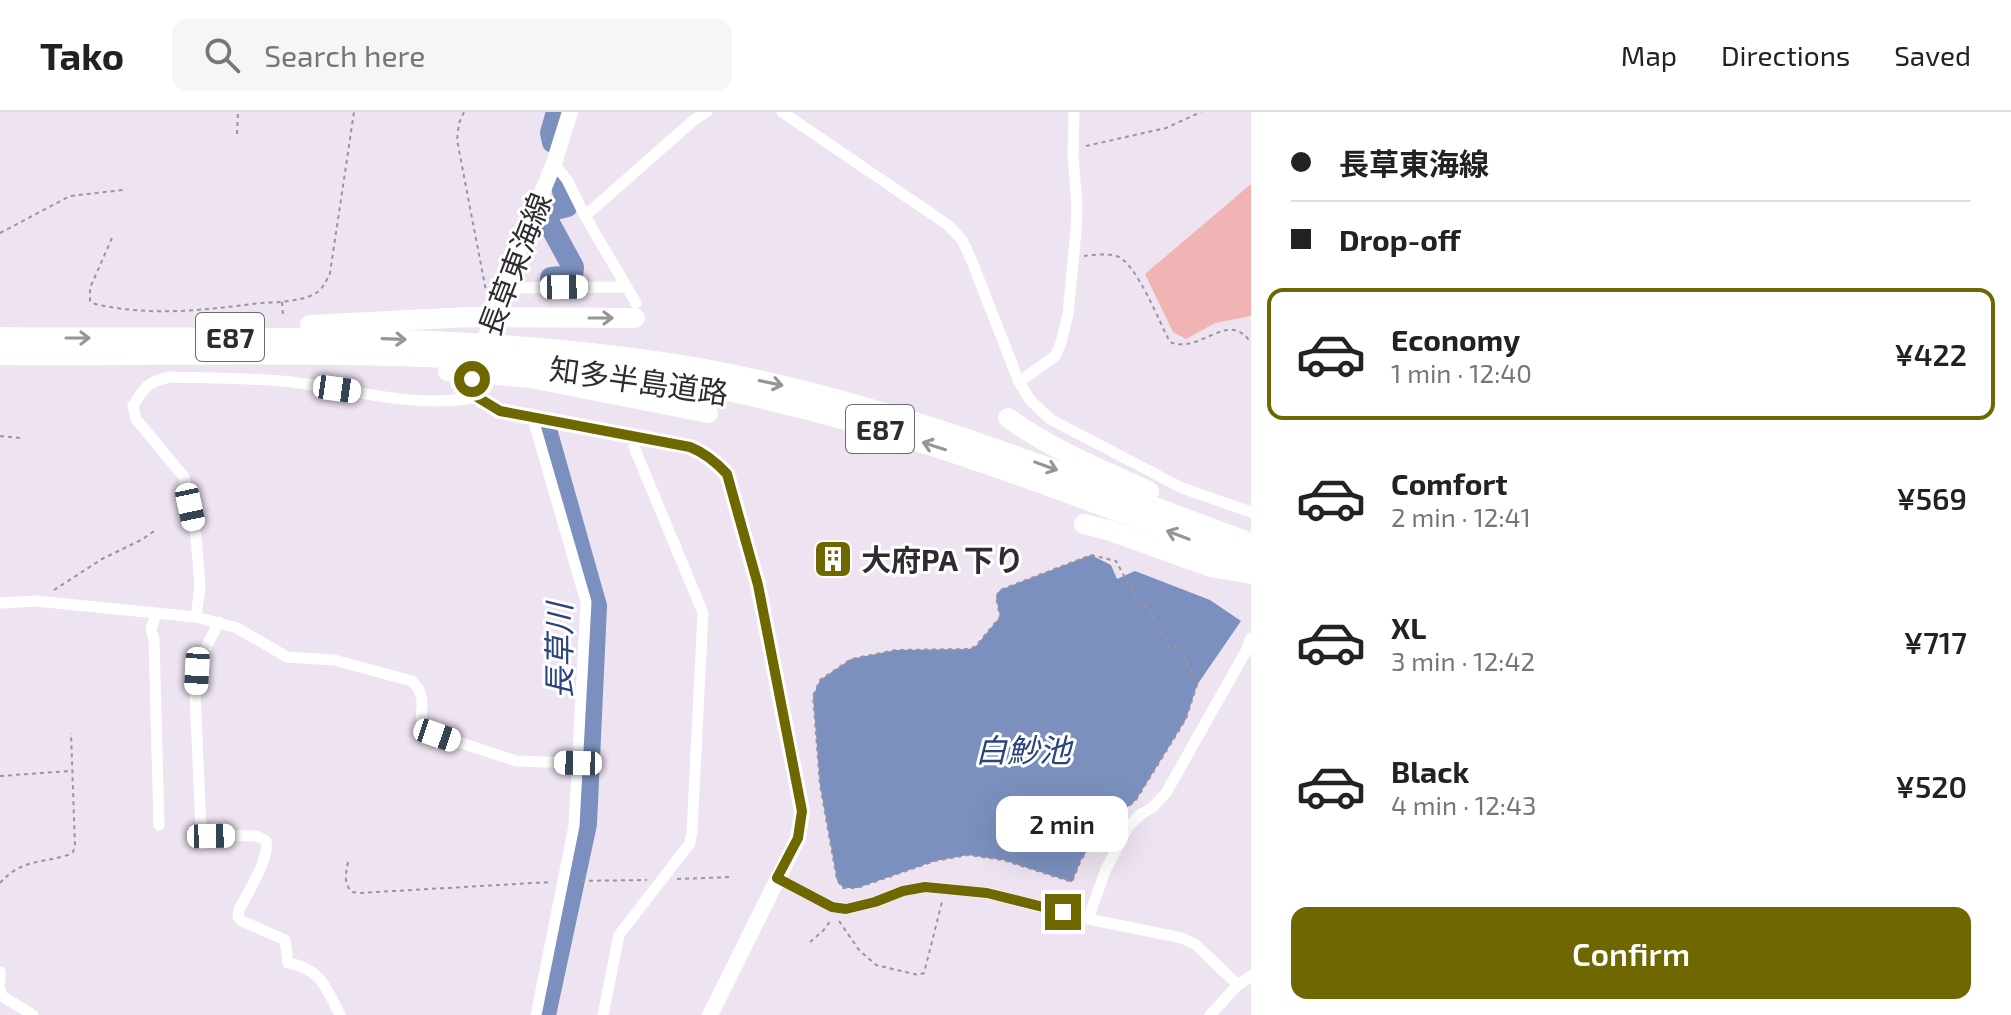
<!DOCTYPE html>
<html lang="en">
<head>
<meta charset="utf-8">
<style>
  body { margin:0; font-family:"Exo 2","Noto Sans JP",sans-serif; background:#f6f6f6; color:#222; height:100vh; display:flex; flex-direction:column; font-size:30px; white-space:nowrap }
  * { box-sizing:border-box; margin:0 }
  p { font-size:26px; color:#767676 }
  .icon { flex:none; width:44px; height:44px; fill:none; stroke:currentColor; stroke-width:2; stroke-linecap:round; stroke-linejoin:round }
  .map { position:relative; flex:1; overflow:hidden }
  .details { display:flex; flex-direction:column; background:#fff; width:760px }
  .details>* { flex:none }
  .hud { display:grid; align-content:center; height:176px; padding:0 40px; background:#fff }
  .end { position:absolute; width:36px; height:36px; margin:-18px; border:10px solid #6f6800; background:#fff; box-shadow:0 0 0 4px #fff }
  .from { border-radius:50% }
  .bubble { position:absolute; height:56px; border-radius:16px; background:#fff; box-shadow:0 8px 32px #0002; font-size:26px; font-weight:600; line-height:56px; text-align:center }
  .car { position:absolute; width:24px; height:48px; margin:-24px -12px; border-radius:10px; box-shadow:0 0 6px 2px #0007; background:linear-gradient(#fff 24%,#345 0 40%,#fff 0 76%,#345 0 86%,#fff 0) }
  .hud b { display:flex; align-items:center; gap:28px; height:76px; font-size:30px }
  .hud b+b { border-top:2px solid #e0e0e0 }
  .hud i { width:20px; height:20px; background:#222 }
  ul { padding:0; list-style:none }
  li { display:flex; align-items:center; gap:24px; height:132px; margin:0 16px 12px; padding:0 24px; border:4px solid transparent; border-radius:16px }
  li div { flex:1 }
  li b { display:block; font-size:30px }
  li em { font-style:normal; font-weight:600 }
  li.selected { border-color:#6f6800 }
  li>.icon { width:72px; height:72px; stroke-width:1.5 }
  .action { display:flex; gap:16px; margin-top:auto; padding:16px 40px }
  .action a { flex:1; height:92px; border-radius:16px; background:#6f6800; color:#fff; font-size:32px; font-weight:600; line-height:92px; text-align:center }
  header { display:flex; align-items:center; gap:48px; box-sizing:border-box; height:112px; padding:0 40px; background:#fff; border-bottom:2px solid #e0e0e0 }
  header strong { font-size:38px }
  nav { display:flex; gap:44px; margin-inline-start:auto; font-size:28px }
  .search { width:560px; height:72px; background:#f6f6f6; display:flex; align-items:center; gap:20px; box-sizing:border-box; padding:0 28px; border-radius:16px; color:#767676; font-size:30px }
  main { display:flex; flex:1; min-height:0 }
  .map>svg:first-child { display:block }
  .green { fill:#f0b4b4 }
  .water { fill:#7b90be }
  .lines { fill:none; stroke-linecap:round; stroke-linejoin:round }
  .river { stroke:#7b90be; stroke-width:22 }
  .path { stroke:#9c939d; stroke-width:2; stroke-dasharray:4 4; stroke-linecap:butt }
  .minor { stroke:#fff; stroke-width:11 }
  .secondary { stroke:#fff; stroke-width:16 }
  .motorway { stroke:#fff; stroke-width:20 }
  .oneway { stroke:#989598 }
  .route { stroke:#6f6800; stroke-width:10 }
  .labels { text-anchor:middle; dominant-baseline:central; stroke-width:6; stroke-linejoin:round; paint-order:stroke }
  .shield { fill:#fff; stroke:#6e6b6e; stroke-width:2 }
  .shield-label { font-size:28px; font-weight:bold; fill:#302b30 }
  .street-label { font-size:30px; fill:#302b30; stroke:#fff }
  .poi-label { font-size:30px; font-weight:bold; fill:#302b30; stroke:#fff; text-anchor:start }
  .water-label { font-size:32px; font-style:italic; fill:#2b447e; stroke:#fff }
</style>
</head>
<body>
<header>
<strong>Tako</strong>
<div class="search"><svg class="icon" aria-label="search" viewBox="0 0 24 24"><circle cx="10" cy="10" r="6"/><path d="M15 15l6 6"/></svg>Search here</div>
<nav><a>Map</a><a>Directions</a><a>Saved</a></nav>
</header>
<main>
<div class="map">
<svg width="1251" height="903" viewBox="0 0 1251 903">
  <rect width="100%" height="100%" fill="#eee3f0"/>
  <polygon class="green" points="1251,72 1251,204 1215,211 1186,227 1173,220 1145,162"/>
  <polygon class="water" points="1091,443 1111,453 1117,467 1135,459 1210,488 1241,509 1197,573 1186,607 1136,688 1101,718 1081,748 1072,770 1003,748 968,743 935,749 857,776 843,776 837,768 820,673 813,584 820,568 851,547 896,538 969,537 976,534 1000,505 996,485 1000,478"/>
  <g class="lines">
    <g class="river">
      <polyline points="553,30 551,21 557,0"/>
      <polyline points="551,166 572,164 573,155 543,100 567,94 562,75"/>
      <polyline points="545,903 586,712 596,494 547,321"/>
    </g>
    <g class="path">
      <polyline points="464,0 459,11 457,28 486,179"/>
      <polyline points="237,22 238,0"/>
      <polyline points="1086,34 1166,16 1201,0"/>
      <polyline points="0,121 70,84 123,78"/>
      <path d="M112 126 90 176V189L95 192C153 205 203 198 261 191 278 190 301 190 316 181 323 177 326 169 330 161L354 0"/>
      <path d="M1084 144C1094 143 1107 141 1116 144 1136 149 1160 212 1170 230 1201 243 1228 196 1251 231"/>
      <polyline points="282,190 283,203"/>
      <polyline points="0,324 20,326"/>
      <polygon points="1091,443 1116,449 1140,494 1148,494 1169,535 1179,533 1197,573 1186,607 1136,688 1101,718 1081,748 1072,770 1003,748 968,743 935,749 857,776 843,776 837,768 820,673 813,584 820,568 851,547 896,538 969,537 976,534 1000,505 996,485 1000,478"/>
      <polyline points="54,478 102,447 141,428 156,418"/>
      <polyline points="0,664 70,659"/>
      <path d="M348 750C346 762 343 771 352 780L359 781 551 770"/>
      <polyline points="677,767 732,765"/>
      <polyline points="573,769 647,768"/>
      <path d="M0 771C20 748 41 751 68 743L73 740 75 734 71 621"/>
      <polyline points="839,809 859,838 876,853 918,863 924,861 942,790"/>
      <polyline points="810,830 823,819 831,808"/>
    </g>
    <g class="minor">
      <polyline points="782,0 948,113 962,128 971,147 1019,270 1031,289 1050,307 1182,376 1251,400"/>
      <polyline points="554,51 567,68 585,104 636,191"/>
      <polyline points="585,104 695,7 707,0"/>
      <polyline points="502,176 626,175"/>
      <polyline points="1019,270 1055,244 1061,231 1068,202 1076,119 1077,94 1073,43 1074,0"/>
      <polyline points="535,306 535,314 586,490 574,714 536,903"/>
      <path d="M0 491 36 489 196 505 237 516 287 545 334 548 412 569C415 573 419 576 420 581 428 600 410 607 437 623L516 649 578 651"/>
      <polyline points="156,502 151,517 154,528 159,713"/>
      <path d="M196 505 200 474 196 425 184 365 136 307 133 294C143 276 149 269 170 265 207 266 244 266 281 269 347 275 411 298 477 285"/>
      <path d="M219 510C205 537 197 550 195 581L201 717 205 723 257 724 266 729C270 747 247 781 239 798L238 805 242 809 285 828 288 851C322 857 326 876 340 903"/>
      <polyline points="777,766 832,795 837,795 846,797 875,790 903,779 925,775 987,781 1088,807 1182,826 1196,833 1238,873"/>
      <polyline points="1088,807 1106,757 1128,715 1141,702 1153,695 1166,681 1246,539 1251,526"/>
      <polyline points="0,860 0,870"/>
      <polyline points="0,877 2,884 33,903"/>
      <polyline points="603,903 619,823 690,731 692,720 703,501 634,335 636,325"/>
      <polyline points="1210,903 1238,873 1251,864"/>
    </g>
    <path class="secondary" d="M570 0 554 51 496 194 472 267 477 285 500 299 690 335C705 341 716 350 727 362L758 473 802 699 798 726 710 903"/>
    <g class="motorway">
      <polyline points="310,213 469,205 635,206"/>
      <path d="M0 225C221 228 442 217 662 250 868 281 1057 359 1251 431"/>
      <path d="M0 243C220 245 444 232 662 267 868 300 1057 377 1251 450"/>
      <polyline points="448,259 531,266 708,301"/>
      <path d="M1008 306C1051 337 1100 357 1149 379"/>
      <polyline points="1084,412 1108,418 1211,455 1251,462"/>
    </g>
  </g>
  <defs><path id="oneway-shaft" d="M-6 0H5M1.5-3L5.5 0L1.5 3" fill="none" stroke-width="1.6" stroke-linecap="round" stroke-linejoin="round" transform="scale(2)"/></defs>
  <g class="oneway">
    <use href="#oneway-shaft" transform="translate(601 206)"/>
    <use href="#oneway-shaft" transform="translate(78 226)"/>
    <use href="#oneway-shaft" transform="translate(394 227) rotate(2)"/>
    <use href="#oneway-shaft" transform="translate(771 271) rotate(12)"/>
    <use href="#oneway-shaft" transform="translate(934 334) rotate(-162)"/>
    <use href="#oneway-shaft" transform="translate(1046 354) rotate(20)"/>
    <use href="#oneway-shaft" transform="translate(1178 423) rotate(-159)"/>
  </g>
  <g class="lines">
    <path class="route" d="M472 267 477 285 500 299 690 335C705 341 716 350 727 362L758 473 802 699 798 726 777 766 832 795 846 797 875 790 903 779 925 775 987 781 1063 800"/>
  </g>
  <defs>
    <symbol id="building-square" viewBox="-11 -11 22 22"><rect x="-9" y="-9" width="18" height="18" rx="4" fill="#6f6800" stroke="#fff"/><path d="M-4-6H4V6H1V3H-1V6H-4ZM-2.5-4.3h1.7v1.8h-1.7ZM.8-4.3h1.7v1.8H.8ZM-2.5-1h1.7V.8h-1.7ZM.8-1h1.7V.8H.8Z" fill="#fff"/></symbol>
  </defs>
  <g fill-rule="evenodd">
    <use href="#building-square" x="811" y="425" width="44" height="44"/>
  </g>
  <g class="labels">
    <g class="shield">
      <rect x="196" y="201" width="68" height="48" rx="6"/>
      <rect x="846" y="293" width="68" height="48" rx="6"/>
    </g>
    <g class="shield-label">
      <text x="230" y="225">E87</text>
      <text x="880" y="317">E87</text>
    </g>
    <g class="street-label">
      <text transform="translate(514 152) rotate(-69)">長草東海線</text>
      <text transform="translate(639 268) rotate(8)">知多半島道路</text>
    </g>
    <g class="poi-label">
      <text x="861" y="447">大府PA 下り</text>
    </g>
    <g class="water-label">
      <text transform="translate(558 539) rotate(-90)">長草川</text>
      <text x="1023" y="637">白魦池</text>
    </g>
  </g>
</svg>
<i class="end from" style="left:472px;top:267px"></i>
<i class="end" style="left:1063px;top:800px"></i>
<div class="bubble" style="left:996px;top:684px;width:132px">2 min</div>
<i class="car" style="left:564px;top:175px;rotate:89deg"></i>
<i class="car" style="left:337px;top:277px;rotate:98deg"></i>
<i class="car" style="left:190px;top:395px;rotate:168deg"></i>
<i class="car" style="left:197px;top:559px;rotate:183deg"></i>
<i class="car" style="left:437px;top:623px;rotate:109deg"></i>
<i class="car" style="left:578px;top:651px;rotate:271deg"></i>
<i class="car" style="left:211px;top:724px;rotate:89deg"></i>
</div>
<section class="details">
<div class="hud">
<b><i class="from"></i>長草東海線</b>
<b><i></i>Drop-off</b>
</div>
<ul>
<li class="selected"><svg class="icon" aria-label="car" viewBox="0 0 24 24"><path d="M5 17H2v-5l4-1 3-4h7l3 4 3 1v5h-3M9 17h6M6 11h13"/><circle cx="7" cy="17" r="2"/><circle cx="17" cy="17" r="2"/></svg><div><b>Economy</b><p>1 min · 12:40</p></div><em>¥422</em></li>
<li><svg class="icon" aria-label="car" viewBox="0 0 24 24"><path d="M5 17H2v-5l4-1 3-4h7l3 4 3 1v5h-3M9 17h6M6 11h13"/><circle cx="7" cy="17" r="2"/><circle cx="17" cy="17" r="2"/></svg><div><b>Comfort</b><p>2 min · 12:41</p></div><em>¥569</em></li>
<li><svg class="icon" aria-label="car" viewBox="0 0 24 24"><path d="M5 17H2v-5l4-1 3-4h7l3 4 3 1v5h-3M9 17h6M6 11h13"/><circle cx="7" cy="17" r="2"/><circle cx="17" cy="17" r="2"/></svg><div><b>XL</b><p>3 min · 12:42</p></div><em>¥717</em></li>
<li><svg class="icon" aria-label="car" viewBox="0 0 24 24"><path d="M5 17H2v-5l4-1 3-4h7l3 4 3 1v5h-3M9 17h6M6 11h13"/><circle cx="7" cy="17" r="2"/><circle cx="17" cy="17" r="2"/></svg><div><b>Black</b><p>4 min · 12:43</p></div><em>¥520</em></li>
</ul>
<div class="action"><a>Confirm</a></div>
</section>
</main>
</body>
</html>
